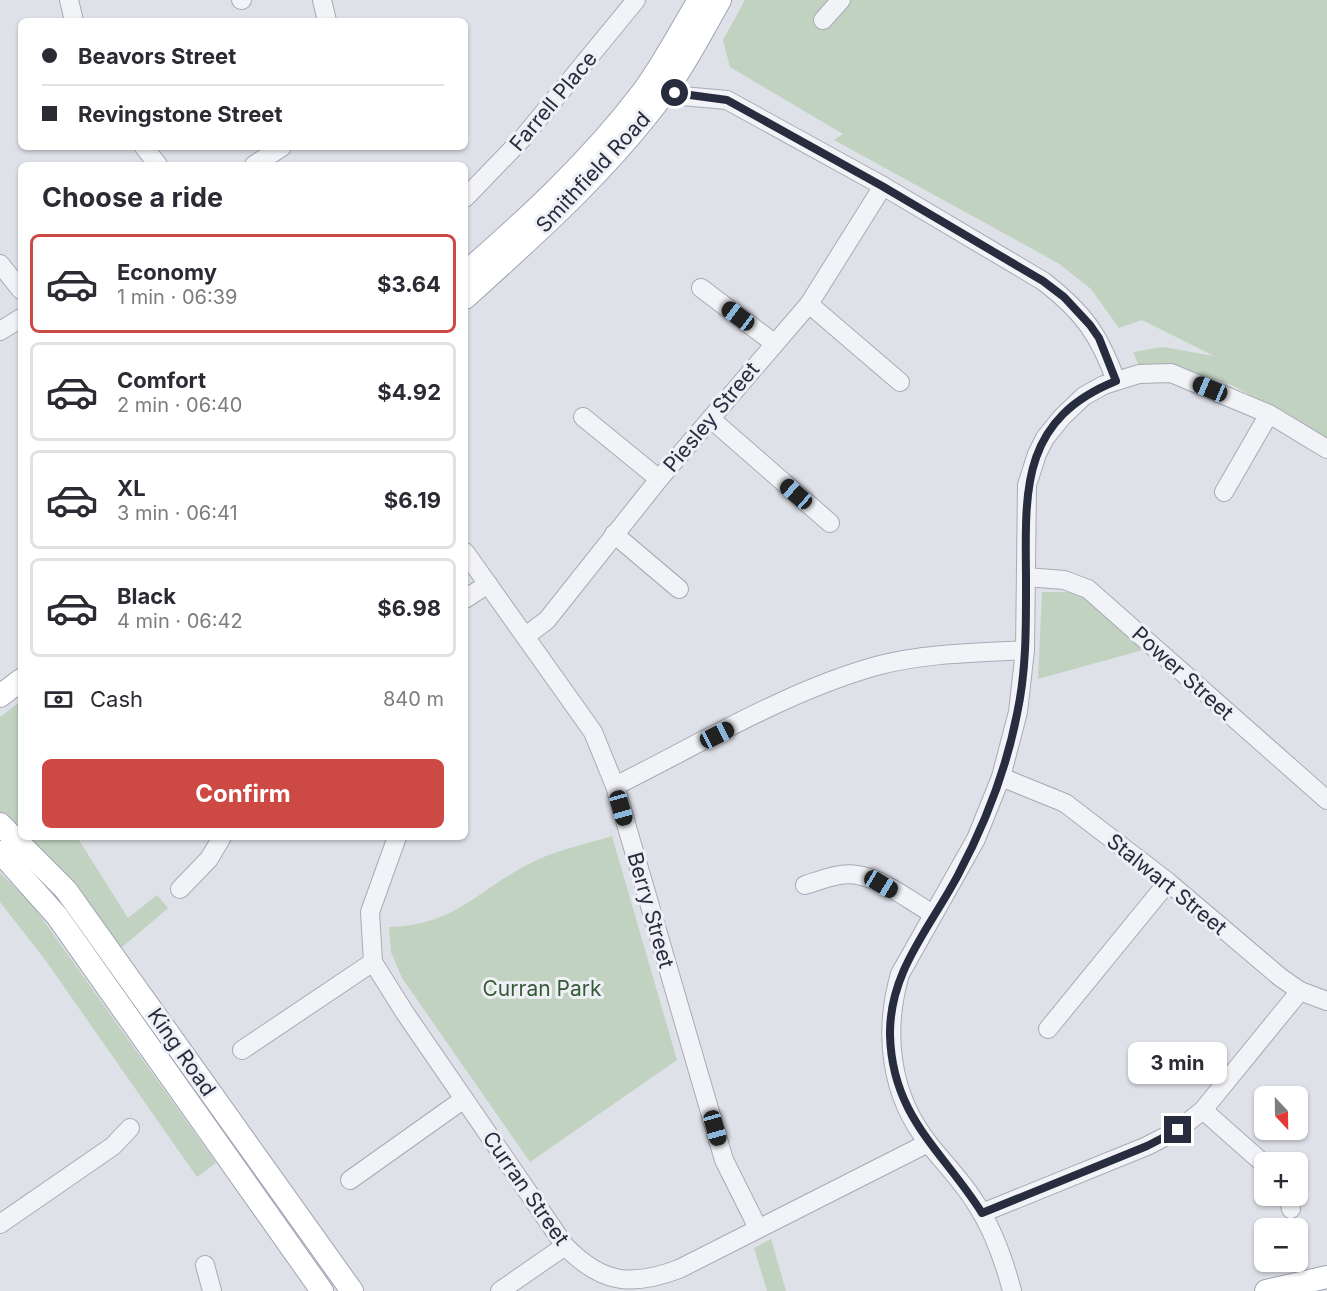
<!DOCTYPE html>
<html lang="en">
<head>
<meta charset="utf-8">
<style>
  body { margin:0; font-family:Inter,sans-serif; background:#f2f2f3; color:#2b2b33; height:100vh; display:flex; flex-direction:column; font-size:22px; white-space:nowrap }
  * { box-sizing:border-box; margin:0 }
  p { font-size:20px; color:#7c7c81 }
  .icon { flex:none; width:33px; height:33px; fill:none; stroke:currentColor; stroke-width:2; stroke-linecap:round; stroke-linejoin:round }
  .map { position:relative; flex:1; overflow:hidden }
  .panel { position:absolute; left:18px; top:162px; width:450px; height:678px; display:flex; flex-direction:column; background:#fff; border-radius:9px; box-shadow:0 2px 4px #0004 }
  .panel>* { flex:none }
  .top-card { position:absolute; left:18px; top:18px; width:450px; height:132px; border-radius:9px; box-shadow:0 2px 4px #0004; display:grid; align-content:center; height:132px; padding:0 24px; background:#fff }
  .needle { width:39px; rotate:158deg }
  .tools { position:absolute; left:1254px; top:1086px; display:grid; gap:12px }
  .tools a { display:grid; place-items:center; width:54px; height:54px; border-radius:9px; background:#fff; box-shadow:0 2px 4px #0004; font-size:30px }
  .end { position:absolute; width:27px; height:27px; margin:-14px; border:8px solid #282c3f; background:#fff; box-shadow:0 0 0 3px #fff }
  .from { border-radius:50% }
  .bubble { position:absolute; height:42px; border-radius:9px; background:#fff; box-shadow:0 2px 4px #0004; font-size:20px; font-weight:700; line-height:42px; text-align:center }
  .car { position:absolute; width:18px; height:36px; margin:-18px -9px; border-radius:8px; box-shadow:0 0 4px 2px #0007; background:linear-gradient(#222 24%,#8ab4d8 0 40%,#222 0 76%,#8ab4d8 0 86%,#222 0) }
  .top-card b { display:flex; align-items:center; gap:21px; height:57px; font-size:22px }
  .top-card b+b { border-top:2px solid #e1e1e2 }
  .top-card i { width:15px; height:15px; background:#2b2b33 }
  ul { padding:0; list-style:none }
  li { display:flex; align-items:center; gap:18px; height:99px; margin:0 12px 9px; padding:0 12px; border:3px solid #e1e1e2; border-radius:9px }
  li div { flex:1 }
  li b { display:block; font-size:22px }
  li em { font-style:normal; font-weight:700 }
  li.selected { border-color:#cd4a44 }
  li>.icon { width:54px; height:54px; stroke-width:1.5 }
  h2 { padding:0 24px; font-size:27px; line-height:72px }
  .pay { display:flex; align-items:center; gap:15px; height:66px; padding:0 24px; font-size:22px }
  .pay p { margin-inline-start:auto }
  .cta { display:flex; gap:12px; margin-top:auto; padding:12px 24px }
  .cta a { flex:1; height:69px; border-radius:9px; background:#cd4a44; color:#fff; font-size:24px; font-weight:700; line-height:69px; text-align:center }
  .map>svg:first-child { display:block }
  .green { fill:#c1d2c0 }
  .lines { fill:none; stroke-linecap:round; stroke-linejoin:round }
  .minor-casing { stroke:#a8abb5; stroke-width:20 }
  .major-casing { stroke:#9fa3b4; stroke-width:24 }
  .minor { stroke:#f2f3f7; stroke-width:18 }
  .major { stroke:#fff; stroke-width:22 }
  .route { stroke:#282c3f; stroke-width:8 }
  .labels { text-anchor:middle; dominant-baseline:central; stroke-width:6; stroke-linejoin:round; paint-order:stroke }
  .street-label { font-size:21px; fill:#282c3f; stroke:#eff0f6 }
  .park-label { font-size:21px; fill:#355b36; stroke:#eff0f6 }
</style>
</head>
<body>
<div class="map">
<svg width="1327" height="1291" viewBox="0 0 1327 1291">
  <rect width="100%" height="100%" fill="#dfe1e8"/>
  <g class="green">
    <polygon points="745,0 1327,0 1327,438 1230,384 1151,364 1140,368 1133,352 1163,347 1214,356 1142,320 1119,328 1091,289 1058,263 834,140 843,134 730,67 723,40"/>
    <polygon points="1042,592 1074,592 1092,599 1143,650 1038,679"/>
    <polygon points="21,701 21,833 0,812 0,717"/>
    <path d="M612 836 677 1060 530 1162 402 978 391 952 389 927C458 926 480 886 537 860 560 849 587 844 612 836Z"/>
    <polygon points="25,837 77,837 128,918 157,895 168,908 120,949"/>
    <polygon points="0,873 31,903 216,1163 197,1177 46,961 0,902"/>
    <polygon points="771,1239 786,1291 767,1291 754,1248"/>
  </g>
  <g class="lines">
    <defs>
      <g id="minor">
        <polyline points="69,0 74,21"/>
        <polyline points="241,0 242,0"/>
        <polyline points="322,0 327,21"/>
        <polyline points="823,20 841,0"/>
        <path d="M667 89 682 96 727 100 883 186 1043 281C1083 312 1099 334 1116 381"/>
        <polyline points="144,147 158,165"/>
        <polyline points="254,165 282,147"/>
        <polyline points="465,198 522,139 636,0"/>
        <polyline points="0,264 21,290"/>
        <polyline points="701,288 774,343"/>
        <polyline points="809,304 900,382"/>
        <polyline points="0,331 21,318"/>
        <polyline points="583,417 659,479"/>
        <polyline points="711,419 830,523"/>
        <polyline points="1224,492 1269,414"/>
        <polyline points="614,534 679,589"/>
        <polyline points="465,552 593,732 615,786 724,1160 758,1228"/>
        <polyline points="1026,577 1064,580 1088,589 1327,800"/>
        <polyline points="465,599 488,584"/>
        <polyline points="526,636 547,620 659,479 809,304 883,186"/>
        <polyline points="1001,777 1065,803 1168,882 1280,977 1300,991 1327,1001"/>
        <path d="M615 786C698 745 790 689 880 665 927 653 977 653 1025 650"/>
        <path d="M397 837 370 912 373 962 405 1013 565 1246C602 1284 631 1287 679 1269L928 1143"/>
        <path d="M805 885C821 880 840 872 857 875 884 879 910 901 933 914"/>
        <polyline points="180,889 209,859 222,837"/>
        <polyline points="1048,1029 1168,882"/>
        <polyline points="242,1050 373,962"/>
        <polyline points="1203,1110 1264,1164"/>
        <polyline points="350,1180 464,1099"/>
        <polyline points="1288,1196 1291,1209"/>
        <polyline points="982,1213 1147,1146 1178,1130 1203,1110 1300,991"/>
        <polyline points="0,1224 113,1146 130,1128"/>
        <polyline points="205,1265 212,1291"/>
        <polyline points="500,1291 565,1246"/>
        <path d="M1012 1291C1004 1260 993 1229 975 1202 962 1181 944 1163 929 1144 890 1095 883 1033 900 974L976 839 1001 777 1018 712 1025 650 1027 485 1037 454 1045 438 1062 417 1084 396 1104 385 1139 374 1171 373 1269 414 1327 449"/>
      </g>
      <g id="major">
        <path d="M465 273C528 218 590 161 641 94 663 65 680 31 699 0"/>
        <path d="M465 298C537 233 608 170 666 91 686 63 703 30 720 0"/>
        <polyline points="0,696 21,680"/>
        <polyline points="0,824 66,890 352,1291"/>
        <polyline points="0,852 57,916 322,1291"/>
        <polyline points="1266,1291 1327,1277"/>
      </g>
    </defs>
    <use href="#minor" class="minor-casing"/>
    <use href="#major" class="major-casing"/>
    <use href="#minor" class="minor"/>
    <use href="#major" class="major"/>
  </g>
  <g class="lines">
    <path class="route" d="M675 93 727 100 882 186 1043 281 1064 297 1090 325 1099 338 1116 381C1022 419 1025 488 1026 575 1026 621 1027 668 1017 714 1006 771 985 824 958 875 930 928 889 972 890 1035 892 1117 943 1151 982 1213L1147 1146 1178 1130"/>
  </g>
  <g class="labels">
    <g class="street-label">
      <text transform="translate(553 101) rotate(-50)">Farrell Place</text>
      <text transform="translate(593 172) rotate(-47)">Smithfield Road</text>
      <text transform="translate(711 417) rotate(-50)">Piesley Street</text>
      <text transform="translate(1183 673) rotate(42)">Power Street</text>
      <text transform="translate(1167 884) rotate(39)">Stalwart Street</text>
      <text transform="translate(651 910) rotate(74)">Berry Street</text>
      <text transform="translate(182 1052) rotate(55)">King Road</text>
      <text transform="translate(526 1188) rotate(55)">Curran Street</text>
    </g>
    <g class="park-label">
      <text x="542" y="988">Curran Park</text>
    </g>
  </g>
</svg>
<div class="tools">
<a><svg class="needle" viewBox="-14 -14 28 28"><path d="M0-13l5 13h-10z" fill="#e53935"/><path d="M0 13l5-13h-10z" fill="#7c7c81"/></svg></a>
<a>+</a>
<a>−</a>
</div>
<i class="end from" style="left:675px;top:93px"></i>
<i class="end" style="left:1178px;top:1130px"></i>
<div class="bubble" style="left:1128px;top:1042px;width:99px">3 min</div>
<i class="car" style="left:738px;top:316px;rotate:307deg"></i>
<i class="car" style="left:1210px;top:389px;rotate:293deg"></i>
<i class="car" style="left:796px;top:494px;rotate:311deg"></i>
<i class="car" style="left:717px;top:735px;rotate:63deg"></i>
<i class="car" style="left:621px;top:808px;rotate:164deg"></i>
<i class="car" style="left:881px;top:884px;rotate:121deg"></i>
<i class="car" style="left:715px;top:1128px;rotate:164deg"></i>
<div class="top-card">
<b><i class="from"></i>Beavors Street</b>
<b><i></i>Revingstone Street</b>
</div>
<section class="panel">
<h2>Choose a ride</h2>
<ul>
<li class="selected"><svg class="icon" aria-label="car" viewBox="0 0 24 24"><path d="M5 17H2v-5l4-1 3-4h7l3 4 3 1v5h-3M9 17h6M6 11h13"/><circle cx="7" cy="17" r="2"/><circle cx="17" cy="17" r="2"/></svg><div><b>Economy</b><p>1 min · 06:39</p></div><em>$3.64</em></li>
<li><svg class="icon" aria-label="car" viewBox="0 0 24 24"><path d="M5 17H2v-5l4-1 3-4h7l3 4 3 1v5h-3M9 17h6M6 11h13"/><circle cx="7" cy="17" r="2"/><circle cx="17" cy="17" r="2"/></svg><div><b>Comfort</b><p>2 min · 06:40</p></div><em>$4.92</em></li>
<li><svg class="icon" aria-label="car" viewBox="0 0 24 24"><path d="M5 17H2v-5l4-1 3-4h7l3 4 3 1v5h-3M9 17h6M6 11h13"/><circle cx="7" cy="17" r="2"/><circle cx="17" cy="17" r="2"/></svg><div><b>XL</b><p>3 min · 06:41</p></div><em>$6.19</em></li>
<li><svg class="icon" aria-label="car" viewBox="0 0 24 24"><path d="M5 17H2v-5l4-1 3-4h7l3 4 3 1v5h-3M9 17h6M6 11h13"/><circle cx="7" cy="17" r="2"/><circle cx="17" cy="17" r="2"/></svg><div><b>Black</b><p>4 min · 06:42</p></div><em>$6.98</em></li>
</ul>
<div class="pay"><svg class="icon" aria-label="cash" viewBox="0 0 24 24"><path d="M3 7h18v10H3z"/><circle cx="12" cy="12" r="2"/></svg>Cash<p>840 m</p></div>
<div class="cta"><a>Confirm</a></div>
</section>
</div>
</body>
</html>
